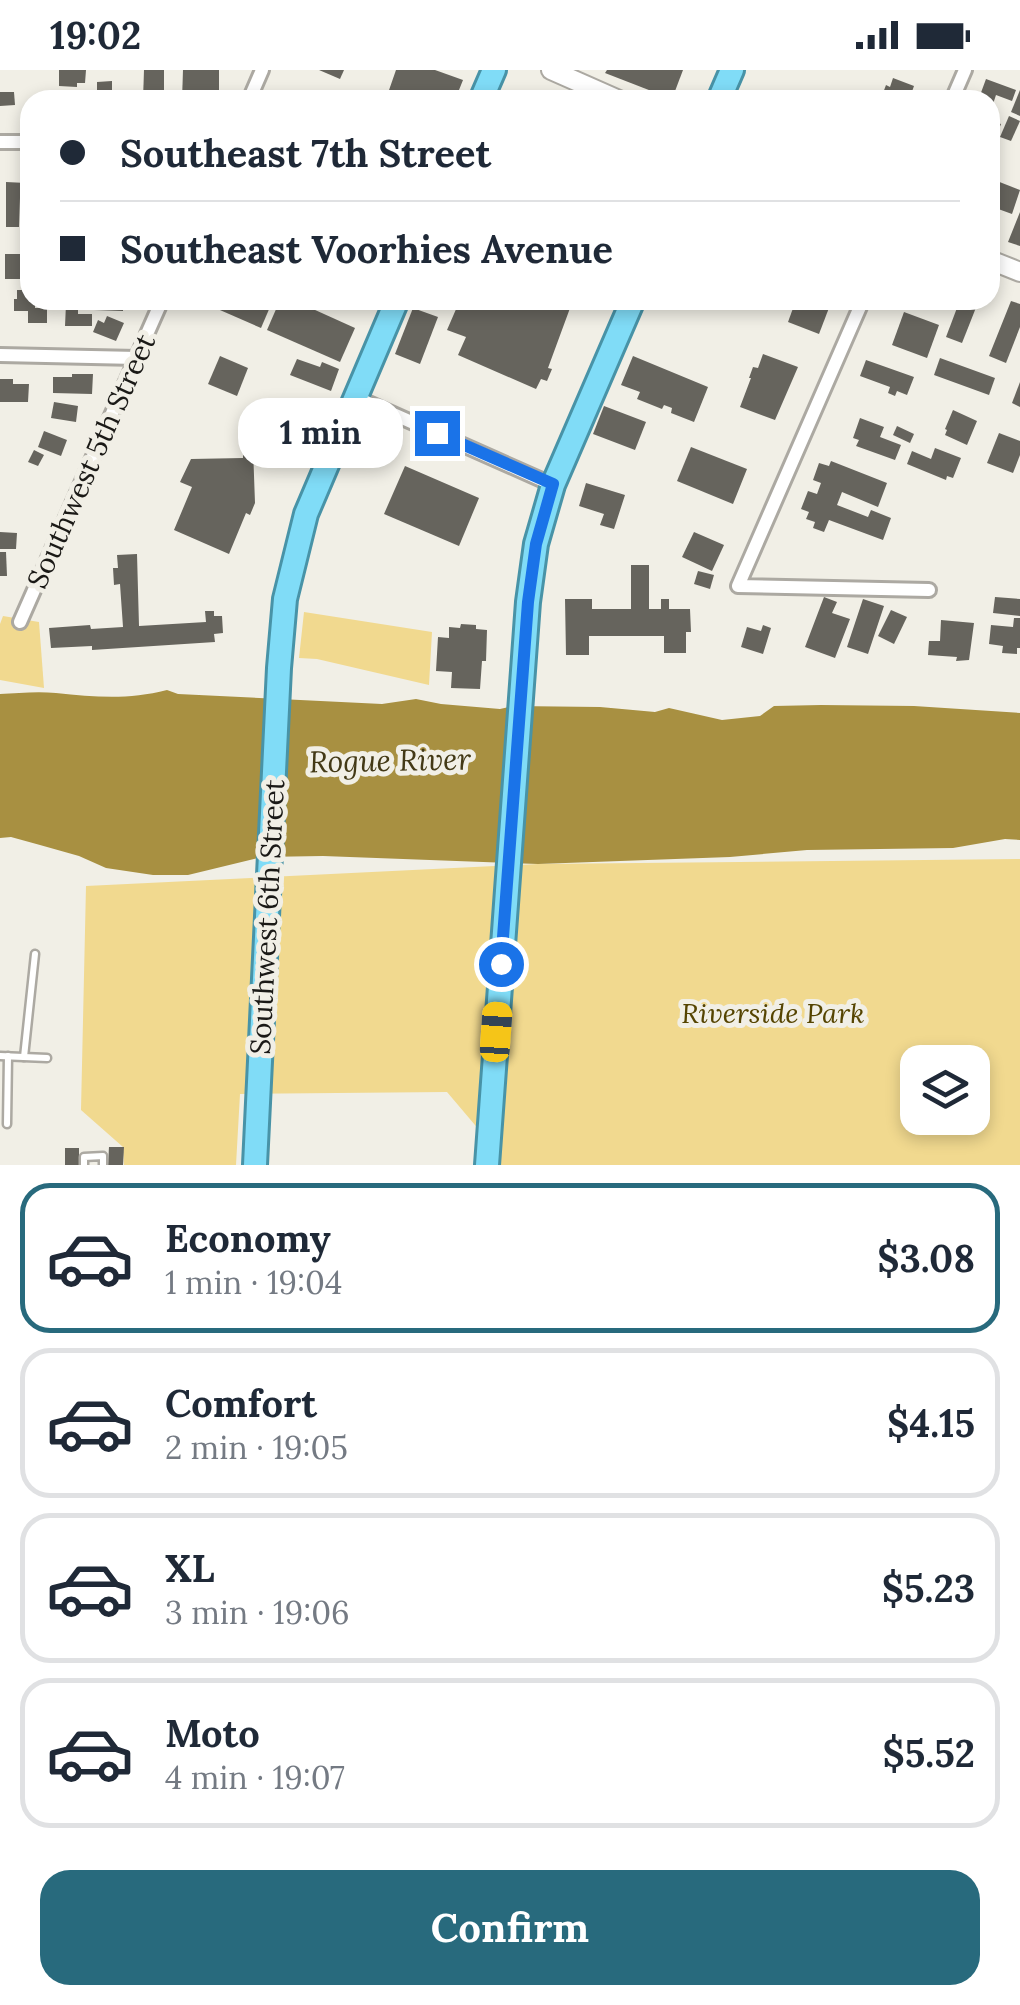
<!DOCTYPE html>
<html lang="en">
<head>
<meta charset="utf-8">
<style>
  body { margin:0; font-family:Lora,serif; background:#f2f2f3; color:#1f2937; height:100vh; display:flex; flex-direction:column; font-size:38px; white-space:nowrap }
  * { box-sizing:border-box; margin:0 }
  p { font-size:32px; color:#747a83 }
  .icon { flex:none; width:55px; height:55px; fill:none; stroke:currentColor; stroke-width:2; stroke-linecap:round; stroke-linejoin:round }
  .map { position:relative; height:1095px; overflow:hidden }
  .sheet { display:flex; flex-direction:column; background:#fff; flex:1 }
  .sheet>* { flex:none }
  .banner { position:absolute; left:20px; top:20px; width:980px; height:220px; border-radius:30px; box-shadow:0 5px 15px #0003; display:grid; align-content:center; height:220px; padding:0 40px; background:#fff }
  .controls { position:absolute; left:900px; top:975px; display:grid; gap:20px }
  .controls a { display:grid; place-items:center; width:90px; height:90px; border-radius:20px; background:#fff; box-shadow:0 5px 15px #0003; font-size:50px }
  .end { position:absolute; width:45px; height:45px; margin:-22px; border:12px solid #1a73e8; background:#fff; box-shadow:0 0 0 5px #fff }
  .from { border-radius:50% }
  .bubble { position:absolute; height:70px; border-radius:30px; background:#fff; box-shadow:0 5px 15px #0003; font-size:32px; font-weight:700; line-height:70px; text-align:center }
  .car { position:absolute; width:30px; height:60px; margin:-30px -15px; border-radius:12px; box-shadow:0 0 8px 2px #0007; background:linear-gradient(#f5c518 24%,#345 0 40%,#f5c518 0 76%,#345 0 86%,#f5c518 0) }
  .banner b { display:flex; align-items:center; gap:35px; height:95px; font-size:38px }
  .banner b+b { border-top:2px solid #e0e1e3 }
  .banner i { width:25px; height:25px; background:#1f2937 }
  ul { padding:18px 0 0; list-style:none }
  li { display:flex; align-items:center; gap:30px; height:150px; margin:0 20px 15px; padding:0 20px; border:5px solid #e0e1e3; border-radius:30px }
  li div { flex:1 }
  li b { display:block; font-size:38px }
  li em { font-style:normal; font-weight:700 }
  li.selected { border-color:#286a7d }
  li>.icon { width:90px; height:90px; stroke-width:1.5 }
  .primary-button { display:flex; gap:20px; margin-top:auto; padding:20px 40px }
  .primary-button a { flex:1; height:115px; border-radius:30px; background:#286a7d; color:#fff; font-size:40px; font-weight:700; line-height:115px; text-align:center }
  .status { display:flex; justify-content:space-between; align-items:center; height:70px; padding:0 50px; background:#fff; direction:ltr }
  .status svg { height:28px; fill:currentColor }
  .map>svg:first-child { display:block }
  .green { fill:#f1d98f; fill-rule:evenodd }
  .water { fill:#a89041 }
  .building { fill:#66645d }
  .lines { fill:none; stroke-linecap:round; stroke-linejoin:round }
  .service-casing { stroke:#aca9a2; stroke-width:11 }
  .minor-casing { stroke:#aca9a2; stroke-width:18 }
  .tertiary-casing { stroke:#aca9a2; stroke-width:22 }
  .trunk-casing { stroke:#4893a7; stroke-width:28 }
  .service { stroke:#fff; stroke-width:6 }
  .minor { stroke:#fff; stroke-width:12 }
  .tertiary { stroke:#fff; stroke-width:18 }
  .trunk { stroke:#80dcf7; stroke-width:22 }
  .route { stroke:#1a73e8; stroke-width:12 }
  .labels { text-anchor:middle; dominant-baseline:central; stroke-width:10; stroke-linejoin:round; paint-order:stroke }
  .street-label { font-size:28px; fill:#1a1916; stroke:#f1efe6 }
  .park-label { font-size:28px; font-style:italic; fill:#554401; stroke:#f1efe6 }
  .water-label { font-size:30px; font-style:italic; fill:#433916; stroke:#f1efe6 }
</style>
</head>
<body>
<div class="status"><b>19:02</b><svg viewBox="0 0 49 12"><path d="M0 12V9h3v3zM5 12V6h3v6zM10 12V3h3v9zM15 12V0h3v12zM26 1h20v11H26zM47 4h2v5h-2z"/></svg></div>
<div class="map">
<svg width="1020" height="1095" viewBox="0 0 1020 1095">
  <rect width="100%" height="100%" fill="#f1efe6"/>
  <g class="green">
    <polygon points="304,542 432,562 429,615 317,589 299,588"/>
    <polygon points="3,546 39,552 44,618 0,610 0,554"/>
    <path d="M1020 789V1095H499L497 1081 447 1022 240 1024 236 1095H124L123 1077 81 1040 86 816 538 794ZM918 992H972V1048H918Z"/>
  </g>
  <path class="water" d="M167 620 178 624 382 634 416 629 441 634 500 639 514 636 600 637 655 642 669 638 722 650 760 646 774 636 821 635 914 636 1020 643V770L1005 769 953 778 807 780 730 787 538 794 323 786 262 787 188 805H153L106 798 79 786 40 775 11 767 0 768V624C18 623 38 621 56 623 96 627 128 630 167 620Z"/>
  <g class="building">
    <polygon points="59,0 86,0 85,13 77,13 77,17 59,16"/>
    <polygon points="144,0 164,0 164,30 143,30"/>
    <polygon points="183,0 219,0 219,30 182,30"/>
    <polygon points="319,0 344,0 340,9"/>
    <polygon points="396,0 435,0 463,10 455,30 407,30 388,23"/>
    <polygon points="607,0 683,0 672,29 605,3"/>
    <polygon points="893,8 914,16 909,30 902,30 883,23 886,15 890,17"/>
    <polygon points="986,9 1016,20 1012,31 996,25 993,34 990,30 979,28"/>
    <polygon points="112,11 112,30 97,30 97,12"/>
    <polygon points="1020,20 1020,46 1011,42"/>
    <polygon points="0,22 14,22 15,35 0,36"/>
    <polygon points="1009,46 1020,51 1011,71 1000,67"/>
    <polygon points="990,50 1001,54 997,64 990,61"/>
    <polygon points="997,111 1020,120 1012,144 990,136 990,129"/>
    <polygon points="6,112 26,113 26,128 20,128 19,157 6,157"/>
    <polygon points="1020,142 1020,176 1008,172"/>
    <rect x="5" y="184" width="25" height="25"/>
    <polygon points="17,220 30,220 30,230 35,230 35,238 47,238 47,253 28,253 28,241 14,241 14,229 17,229"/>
    <polygon points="94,230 123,230 123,241 94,240"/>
    <polygon points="197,230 273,230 261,258"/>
    <polygon points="280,230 293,230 355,258 340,292 267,260"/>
    <polygon points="460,230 573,230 548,298 552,299 547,311 541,309 536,319 458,285 466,267 447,260"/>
    <polygon points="796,230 832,230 819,264 788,252"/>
    <polygon points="960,230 979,230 962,273 946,267"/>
    <polygon points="1011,231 1020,234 1020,257 1006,293 989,286"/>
    <polygon points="66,234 78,235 78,244 92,244 92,256 65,256"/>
    <polygon points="413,238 438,247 420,294 395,284"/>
    <polygon points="904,242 939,255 927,288 892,275"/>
    <polygon points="107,246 124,253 116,271 93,262 98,250 104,253"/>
    <polygon points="763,284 798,297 775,350 740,337 751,308 749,308 753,297 758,298"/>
    <polygon points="220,286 248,298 237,326 208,314"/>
    <polygon points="633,286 708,317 694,352 671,343 672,338 664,335 662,339 637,329 640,322 621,315"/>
    <polygon points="940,288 995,308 989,325 934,305"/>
    <polygon points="297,289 320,297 322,292 339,299 331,321 290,305"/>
    <polygon points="866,290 914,307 907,325 897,321 895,326 888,323 890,317 860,306"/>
    <polygon points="72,304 93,304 92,324 53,323 53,307 72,307"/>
    <polygon points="0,309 13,309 13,314 29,314 28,332 0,332"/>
    <polygon points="1020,312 1020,337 1012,333"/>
    <polygon points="54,332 78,336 76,352 51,348"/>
    <polygon points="604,336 646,352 635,380 593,364"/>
    <polygon points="953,340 977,351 967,375 945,365 947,360 945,359"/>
    <polygon points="860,348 884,357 880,367 901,375 895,390 856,376 859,370 853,368"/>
    <polygon points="897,356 914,364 910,373 893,365"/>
    <polygon points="44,361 67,370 61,386 38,377"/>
    <polygon points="999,363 1020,371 1020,385 1013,403 987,393"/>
    <polygon points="691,377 747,399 733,434 677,411"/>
    <polygon points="243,378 253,378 255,433 250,445 246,443 229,484 174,460 192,417 180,412 191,389 243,388"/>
    <polygon points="935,378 961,388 953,408 947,406 946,410 907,394 912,381 931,389"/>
    <polygon points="34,380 44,385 38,396 28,392"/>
    <polygon points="831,391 887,413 878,437 842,422 837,435 868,447 871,440 891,448 883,470 829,450 824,462 813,458 815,452 806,449 809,442 801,439 808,421 817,424 821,413 813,410 819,393 829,396"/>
    <polygon points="405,396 479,428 459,476 384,444"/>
    <polygon points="586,413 625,425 614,459 600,455 604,444 579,436"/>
    <polygon points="0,462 17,463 16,479 0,479"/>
    <polygon points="694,462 724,475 712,501 682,487"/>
    <polygon points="0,482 6,482 7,506 0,506"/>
    <polygon points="137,484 139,556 206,552 205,541 214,541 214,546 222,546 223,563 214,564 215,572 92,580 92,576 51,578 49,558 90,555 91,559 123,557 120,514 114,515 113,498 118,498 117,485"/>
    <polygon points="631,495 649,495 649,539 661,539 661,529 669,529 669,539 690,539 691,562 686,562 686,583 664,583 664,566 589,566 589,585 566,585 565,529 592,529 592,539 631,539"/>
    <polygon points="698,501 714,505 710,519 694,514"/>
    <polygon points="824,527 837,532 832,543 850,549 835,588 805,577"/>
    <polygon points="995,527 1020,529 1020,546 993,543"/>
    <polygon points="863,529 884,536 868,584 847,577"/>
    <polygon points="891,540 907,547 894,574 878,566"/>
    <polygon points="1014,548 1020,548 1020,578 1017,578 1017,584 1002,583 1003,576 989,574 991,555 1013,557"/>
    <polygon points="941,550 974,553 969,590 956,591 957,587 928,585 929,571 940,571"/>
    <polygon points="461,554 476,555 476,559 487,560 486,591 482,591 480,619 451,618 452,602 436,601 438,567 449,568 449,557 460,558"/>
    <polygon points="763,555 771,558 763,584 741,577 747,557 761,561"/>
    <polygon points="109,1077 124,1077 123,1095 108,1095"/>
    <rect x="65" y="1078" width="14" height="17"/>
  </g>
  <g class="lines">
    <defs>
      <g id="service">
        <polyline points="0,986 47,988"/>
        <polyline points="24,987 35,884"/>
        <polyline points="7,1054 8,986"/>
        <polyline points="84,1095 84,1087 103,1086 103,1095"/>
      </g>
      <g id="minor">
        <polyline points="249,30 262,0"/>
        <polyline points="952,30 965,0"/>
        <polyline points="0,72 30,72"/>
        <polyline points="863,230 738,516 929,520"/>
        <polyline points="0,285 137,288"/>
        <polyline points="355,327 553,415"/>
        <polyline points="20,552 162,230"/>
      </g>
      <g id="tertiary">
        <polyline points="551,0 619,30"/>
        <polyline points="990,190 1020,202"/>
      </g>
      <g id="trunk">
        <polyline points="481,30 494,0"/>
        <polyline points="719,30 732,0"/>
        <polyline points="255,1095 279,598 285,529 306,444 397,230"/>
        <polyline points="487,1095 528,532 536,474 553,415 633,230"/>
      </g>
    </defs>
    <use href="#service" class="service-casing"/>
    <use href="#minor" class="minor-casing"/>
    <use href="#tertiary" class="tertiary-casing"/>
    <use href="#trunk" class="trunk-casing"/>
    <use href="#service" class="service"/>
    <use href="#minor" class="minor"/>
    <use href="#tertiary" class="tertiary"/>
    <use href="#trunk" class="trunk"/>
  </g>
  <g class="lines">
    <polyline class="route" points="437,363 553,414 536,474 528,532 501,894"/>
  </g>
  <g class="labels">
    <g class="street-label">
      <text transform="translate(91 391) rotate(-66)">Southwest 5th Street</text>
      <text transform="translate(267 847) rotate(-87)">Southwest 6th Street</text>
    </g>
    <g class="park-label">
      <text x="773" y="943">Riverside Park</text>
    </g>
    <g class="water-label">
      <text transform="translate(390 690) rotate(-1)">Rogue River</text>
    </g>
  </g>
</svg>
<div class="controls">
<a><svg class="icon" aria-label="layers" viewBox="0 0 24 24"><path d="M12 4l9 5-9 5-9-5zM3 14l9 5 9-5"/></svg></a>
</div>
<i class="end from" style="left:501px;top:894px"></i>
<i class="end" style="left:437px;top:363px"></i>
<div class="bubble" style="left:238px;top:328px;width:165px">1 min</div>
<i class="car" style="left:496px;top:962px;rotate:4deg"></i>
<div class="banner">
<b><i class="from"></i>Southeast 7th Street</b>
<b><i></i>Southeast Voorhies Avenue</b>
</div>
</div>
<section class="sheet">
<ul>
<li class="selected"><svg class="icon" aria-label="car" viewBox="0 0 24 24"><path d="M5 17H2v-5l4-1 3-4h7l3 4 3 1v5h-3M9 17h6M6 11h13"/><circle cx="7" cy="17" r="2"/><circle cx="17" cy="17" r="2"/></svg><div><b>Economy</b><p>1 min · 19:04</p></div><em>$3.08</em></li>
<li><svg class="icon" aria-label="car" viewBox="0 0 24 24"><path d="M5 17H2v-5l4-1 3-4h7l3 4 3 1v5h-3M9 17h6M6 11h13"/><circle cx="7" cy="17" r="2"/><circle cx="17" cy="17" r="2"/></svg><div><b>Comfort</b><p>2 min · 19:05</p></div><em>$4.15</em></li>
<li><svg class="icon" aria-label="car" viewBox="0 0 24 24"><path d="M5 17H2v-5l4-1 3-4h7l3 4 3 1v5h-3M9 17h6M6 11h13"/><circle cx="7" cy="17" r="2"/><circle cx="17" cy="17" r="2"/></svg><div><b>XL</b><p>3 min · 19:06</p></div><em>$5.23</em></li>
<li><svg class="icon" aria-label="car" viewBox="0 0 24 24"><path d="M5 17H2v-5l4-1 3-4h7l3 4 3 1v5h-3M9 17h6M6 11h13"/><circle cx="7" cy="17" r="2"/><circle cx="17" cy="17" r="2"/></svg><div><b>Moto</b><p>4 min · 19:07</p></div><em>$5.52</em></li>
</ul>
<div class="primary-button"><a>Confirm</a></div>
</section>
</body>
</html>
